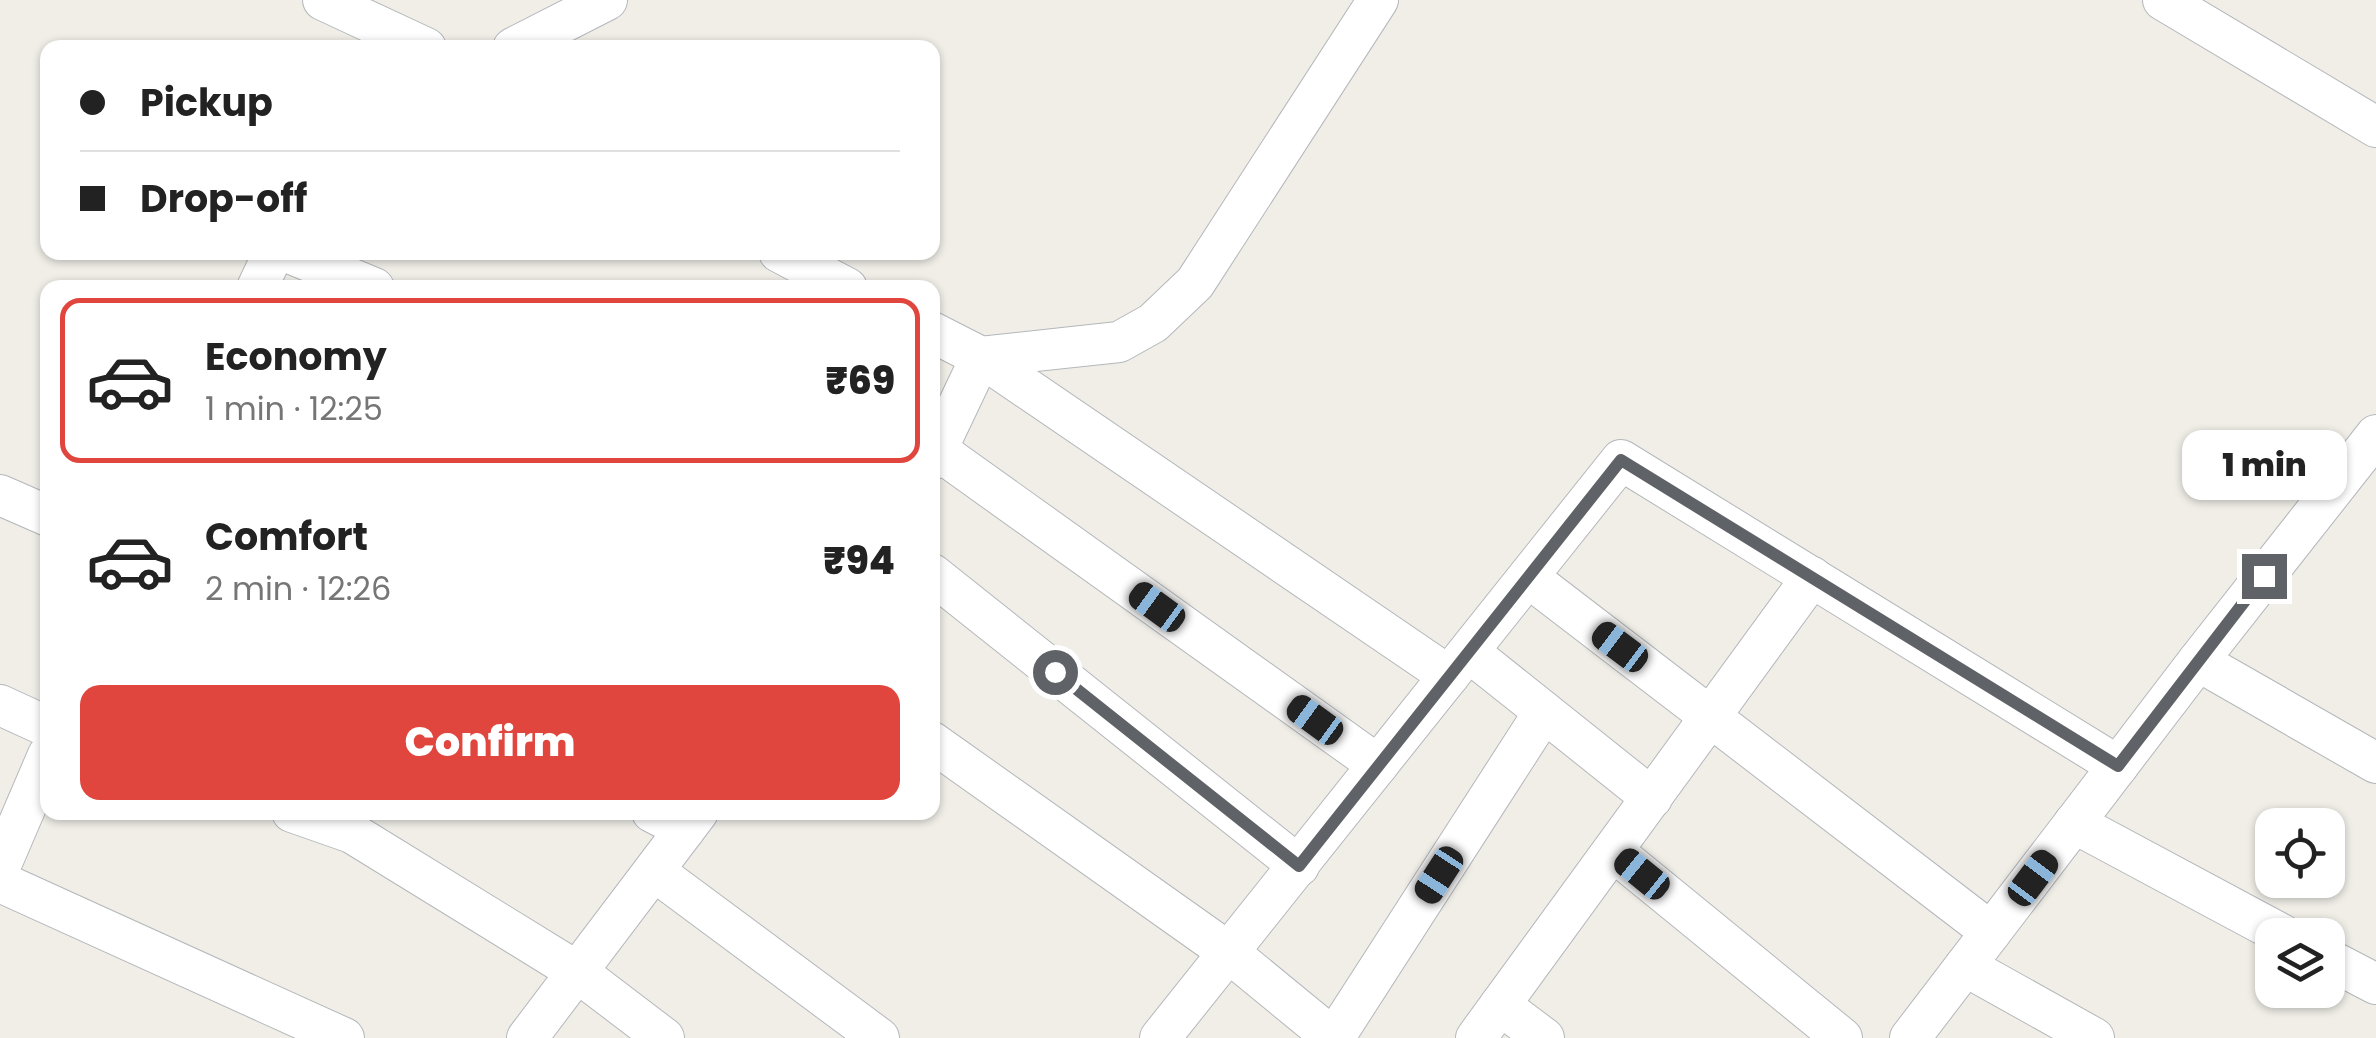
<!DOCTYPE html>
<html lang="en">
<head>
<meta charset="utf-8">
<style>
  body { margin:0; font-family:Poppins,sans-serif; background:#f6f6f6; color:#222; height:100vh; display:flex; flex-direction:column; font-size:38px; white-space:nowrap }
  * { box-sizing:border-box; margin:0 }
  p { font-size:32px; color:#767676 }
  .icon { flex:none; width:55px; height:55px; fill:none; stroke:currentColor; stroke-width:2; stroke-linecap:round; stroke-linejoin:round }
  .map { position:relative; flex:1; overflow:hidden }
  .side { position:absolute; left:40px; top:280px; width:900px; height:540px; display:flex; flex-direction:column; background:#fff; border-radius:20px; box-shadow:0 2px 8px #0004 }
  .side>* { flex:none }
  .top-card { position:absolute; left:40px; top:40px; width:900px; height:220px; border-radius:20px; box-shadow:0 2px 8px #0004; display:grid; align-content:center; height:220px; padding:0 40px; background:#fff }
  .buttons { position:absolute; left:2255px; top:808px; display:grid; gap:20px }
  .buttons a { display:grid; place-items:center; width:90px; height:90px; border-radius:20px; background:#fff; box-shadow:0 2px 8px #0004; font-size:50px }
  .end { position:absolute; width:45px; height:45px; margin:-22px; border:12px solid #5f6267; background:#fff; box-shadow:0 0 0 5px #fff }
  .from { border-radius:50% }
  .bubble { position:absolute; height:70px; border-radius:20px; background:#fff; box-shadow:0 2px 8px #0004; font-size:32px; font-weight:800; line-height:70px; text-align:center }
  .car { position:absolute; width:30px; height:60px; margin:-30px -15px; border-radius:12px; box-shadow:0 0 8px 2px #0007; background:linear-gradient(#222 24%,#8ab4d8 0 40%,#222 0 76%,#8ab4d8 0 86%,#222 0) }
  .top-card b { display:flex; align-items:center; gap:35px; height:95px; font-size:38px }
  .top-card b+b { border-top:2px solid #e0e0e0 }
  .top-card i { width:25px; height:25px; background:#222 }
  ul { padding:18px 0 0; list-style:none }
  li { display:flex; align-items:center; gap:30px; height:165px; margin:0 20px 15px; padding:0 20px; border:5px solid transparent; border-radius:20px }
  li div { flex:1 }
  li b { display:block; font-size:38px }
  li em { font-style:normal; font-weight:800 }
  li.current { border-color:#e0463d }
  li>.icon { width:90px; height:90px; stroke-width:1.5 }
  .primary-button { display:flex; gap:20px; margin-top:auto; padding:20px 40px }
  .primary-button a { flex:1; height:115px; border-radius:20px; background:#e0463d; color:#fff; font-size:40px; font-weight:800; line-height:115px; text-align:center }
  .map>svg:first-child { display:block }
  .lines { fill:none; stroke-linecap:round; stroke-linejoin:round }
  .minor-casing { stroke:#b4b7bb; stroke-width:42 }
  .minor { stroke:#fff; stroke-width:40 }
  .route { stroke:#5f6267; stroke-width:12 }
</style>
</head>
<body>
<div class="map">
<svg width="2376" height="1038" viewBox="0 0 2376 1038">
  <rect width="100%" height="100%" fill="#f0eee7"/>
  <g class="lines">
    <defs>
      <g id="minor">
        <polyline points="323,0 426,48"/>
        <polyline points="2163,0 2376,127"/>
        <polyline points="513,48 607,0"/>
        <polyline points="287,252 374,288"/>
        <polyline points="779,252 847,288"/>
        <polyline points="257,288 274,252"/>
        <polyline points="932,332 981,357 1449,676"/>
        <polyline points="936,449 1378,765"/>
        <polyline points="932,460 981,357 1119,342 1153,323 1195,283 1378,0"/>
        <polyline points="0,495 48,516"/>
        <polyline points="932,574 1299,866"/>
        <polyline points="1528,577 1991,932"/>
        <polyline points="1469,652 1652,798"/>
        <polyline points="2198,661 2376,763"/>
        <polyline points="0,705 48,727"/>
        <polyline points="932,742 1227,951 1333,1038"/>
        <polyline points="292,812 352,833 576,971 664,1038"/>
        <polyline points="652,812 685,829"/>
        <polyline points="2074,823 2283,935"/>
        <polyline points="1613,851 1842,1038"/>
        <polyline points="0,867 48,755"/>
        <polyline points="654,871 879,1038"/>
        <polyline points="0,882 344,1038"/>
        <polyline points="2328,959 2376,984"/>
        <polyline points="1965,966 2094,1038"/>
        <polyline points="1500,1005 1544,1038"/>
        <polyline points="527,1038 698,812"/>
        <polyline points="1160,1038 1621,460 2118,766"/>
        <polyline points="1334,1038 1544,712"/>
        <polyline points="1476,1038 1812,577"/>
        <polyline points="1910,1038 2198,661 2376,435"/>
      </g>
    </defs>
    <use href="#minor" class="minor-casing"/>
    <use href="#minor" class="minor"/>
  </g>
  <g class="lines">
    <polyline class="route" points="1055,672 1299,866 1621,460 2118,766 2264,576"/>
  </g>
</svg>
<div class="buttons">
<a><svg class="icon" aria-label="locate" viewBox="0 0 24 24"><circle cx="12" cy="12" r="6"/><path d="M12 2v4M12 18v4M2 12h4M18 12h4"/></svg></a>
<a><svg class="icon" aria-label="layers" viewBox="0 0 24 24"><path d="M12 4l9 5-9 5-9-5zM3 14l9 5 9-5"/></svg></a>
</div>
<i class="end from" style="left:1055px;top:672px"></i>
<i class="end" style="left:2264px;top:576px"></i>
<div class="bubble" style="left:2182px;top:430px;width:165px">1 min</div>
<i class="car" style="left:1157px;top:607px;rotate:306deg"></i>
<i class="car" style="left:1620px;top:647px;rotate:307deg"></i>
<i class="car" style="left:1315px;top:720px;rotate:306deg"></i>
<i class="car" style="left:1642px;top:874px;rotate:309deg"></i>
<i class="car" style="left:1439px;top:875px;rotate:213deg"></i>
<i class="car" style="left:2033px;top:878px;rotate:37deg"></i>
<div class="top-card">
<b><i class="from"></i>Pickup</b>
<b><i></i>Drop-off</b>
</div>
<section class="side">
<ul>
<li class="current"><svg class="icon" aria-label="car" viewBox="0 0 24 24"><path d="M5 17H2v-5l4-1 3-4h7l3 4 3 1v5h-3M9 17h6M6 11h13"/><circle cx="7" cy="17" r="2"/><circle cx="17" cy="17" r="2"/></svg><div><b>Economy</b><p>1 min · 12:25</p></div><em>₹69</em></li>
<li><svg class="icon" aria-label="car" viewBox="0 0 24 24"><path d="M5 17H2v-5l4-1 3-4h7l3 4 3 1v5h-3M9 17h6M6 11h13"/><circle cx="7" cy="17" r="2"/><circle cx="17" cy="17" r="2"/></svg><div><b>Comfort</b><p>2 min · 12:26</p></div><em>₹94</em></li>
</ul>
<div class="primary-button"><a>Confirm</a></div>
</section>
</div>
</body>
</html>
